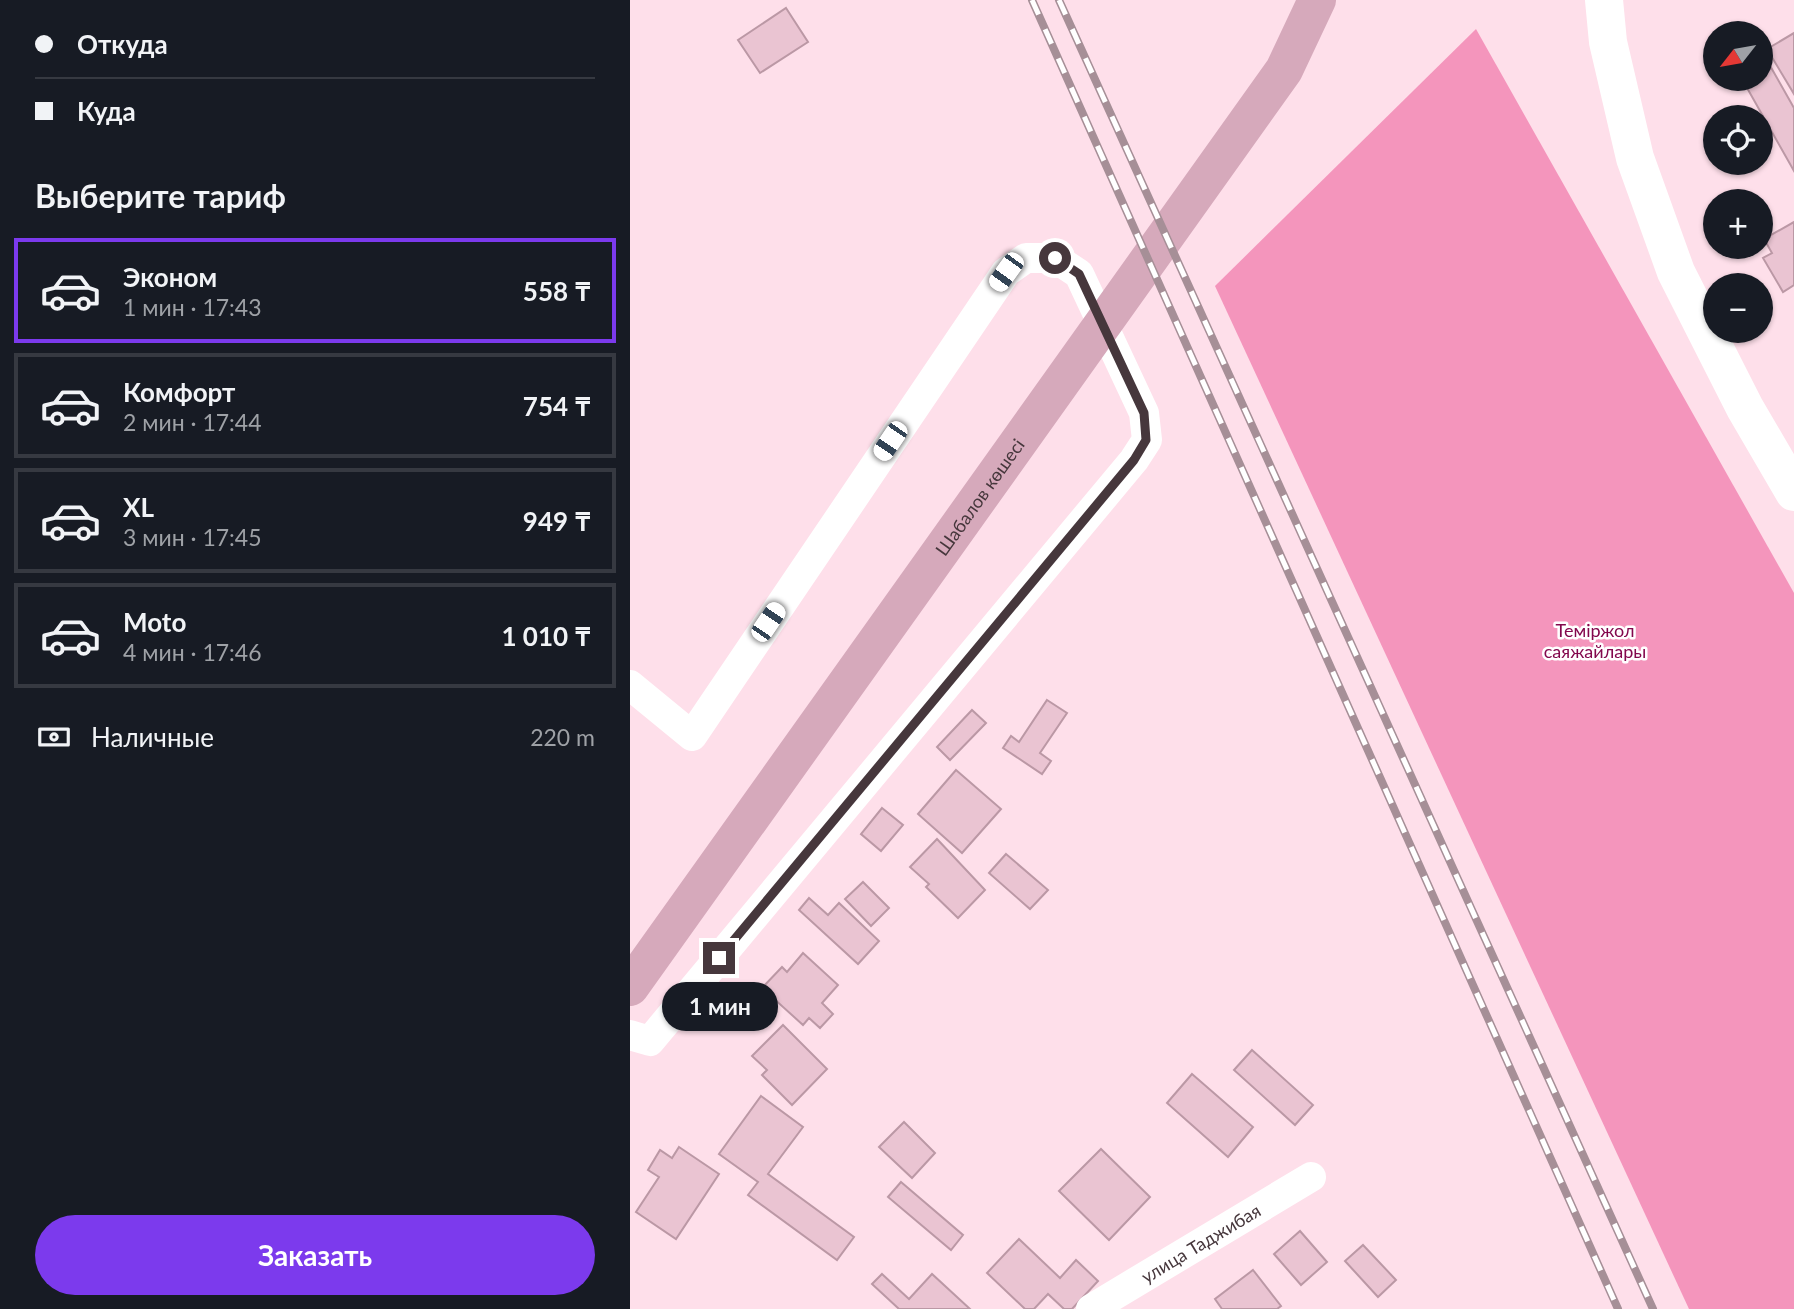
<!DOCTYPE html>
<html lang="ru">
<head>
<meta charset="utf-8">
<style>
  body { margin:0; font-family:Lato,sans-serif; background:#20242c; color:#f1f3f6; height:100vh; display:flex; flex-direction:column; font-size:26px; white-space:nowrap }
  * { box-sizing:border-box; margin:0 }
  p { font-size:23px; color:#9ea1a6 }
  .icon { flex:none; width:38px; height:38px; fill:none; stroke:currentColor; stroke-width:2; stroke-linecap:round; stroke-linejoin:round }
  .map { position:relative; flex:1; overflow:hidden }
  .details { display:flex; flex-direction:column; background:#171b24; width:630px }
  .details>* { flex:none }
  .hud { display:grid; align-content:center; height:154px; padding:0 35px; background:#171b24 }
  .needle { width:46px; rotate:239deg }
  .buttons { position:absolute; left:1073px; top:21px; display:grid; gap:14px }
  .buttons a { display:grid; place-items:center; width:70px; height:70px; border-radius:50%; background:#171b24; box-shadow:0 2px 5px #0004; font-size:35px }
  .end { position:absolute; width:32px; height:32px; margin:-16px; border:9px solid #46373c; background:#fff; box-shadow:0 0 0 4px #fff }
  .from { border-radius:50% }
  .bubble { position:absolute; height:49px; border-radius:24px; background:#171b24; box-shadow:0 2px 5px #0004; font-size:23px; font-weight:700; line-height:49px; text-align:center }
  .car { position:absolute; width:21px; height:42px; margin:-21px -10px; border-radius:9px; box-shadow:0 0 5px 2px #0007; background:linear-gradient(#fff 24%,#345 0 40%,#fff 0 76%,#345 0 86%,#fff 0) }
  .hud b { display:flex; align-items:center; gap:24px; height:66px; font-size:26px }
  .hud b+b { border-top:2px solid #363941 }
  .hud i { width:18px; height:18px; background:#f1f3f6 }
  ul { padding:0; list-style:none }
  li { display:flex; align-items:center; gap:21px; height:105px; margin:0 14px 10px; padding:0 21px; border:4px solid #363941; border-radius:0px }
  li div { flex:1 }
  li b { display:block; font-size:26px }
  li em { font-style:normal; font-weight:700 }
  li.active { border-color:#7c3aed }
  li>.icon { width:63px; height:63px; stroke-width:1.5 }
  h2 { padding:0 35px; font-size:32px; line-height:84px }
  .pay { display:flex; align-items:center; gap:18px; height:77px; padding:0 35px; font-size:26px }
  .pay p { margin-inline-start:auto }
  .primary-button { display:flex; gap:14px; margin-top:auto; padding:14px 35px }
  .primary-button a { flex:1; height:80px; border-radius:42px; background:#7c3aed; color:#fff; font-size:28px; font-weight:700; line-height:80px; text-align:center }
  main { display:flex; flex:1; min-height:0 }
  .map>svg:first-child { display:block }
  .green { fill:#f495bc }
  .building { fill:#eac4d2; stroke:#bb98a5; stroke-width:2 }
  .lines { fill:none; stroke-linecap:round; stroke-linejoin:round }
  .street { stroke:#fff; stroke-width:30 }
  .secondary { stroke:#fff; stroke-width:38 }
  .primary { stroke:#d6a9bb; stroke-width:38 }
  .rail-casing { stroke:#a68f97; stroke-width:8 }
  .rail { stroke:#fff; stroke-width:5; stroke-dasharray:16; stroke-linecap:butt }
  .route { stroke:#46373c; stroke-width:9 }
  .labels { text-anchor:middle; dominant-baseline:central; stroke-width:5; stroke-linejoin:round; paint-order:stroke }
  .street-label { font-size:18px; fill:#46373c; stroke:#fff }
  .park-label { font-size:18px; fill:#83084d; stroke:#fff }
</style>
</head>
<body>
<main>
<section class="details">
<div class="hud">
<b><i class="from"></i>Откуда</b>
<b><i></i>Куда</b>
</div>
<h2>Выберите тариф</h2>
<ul>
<li class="active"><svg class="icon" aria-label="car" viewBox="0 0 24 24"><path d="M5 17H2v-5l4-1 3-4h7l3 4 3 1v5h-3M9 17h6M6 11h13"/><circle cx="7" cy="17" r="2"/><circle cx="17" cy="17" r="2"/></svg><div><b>Эконом</b><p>1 мин · 17:43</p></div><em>558 ₸</em></li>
<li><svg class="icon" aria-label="car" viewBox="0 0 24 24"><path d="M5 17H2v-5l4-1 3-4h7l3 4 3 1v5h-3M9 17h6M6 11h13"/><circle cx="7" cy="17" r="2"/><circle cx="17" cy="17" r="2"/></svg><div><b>Комфорт</b><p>2 мин · 17:44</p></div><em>754 ₸</em></li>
<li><svg class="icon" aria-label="car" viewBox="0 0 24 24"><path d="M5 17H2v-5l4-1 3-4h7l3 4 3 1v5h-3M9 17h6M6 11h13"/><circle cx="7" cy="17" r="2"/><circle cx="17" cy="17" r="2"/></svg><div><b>XL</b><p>3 мин · 17:45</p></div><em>949 ₸</em></li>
<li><svg class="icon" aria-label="car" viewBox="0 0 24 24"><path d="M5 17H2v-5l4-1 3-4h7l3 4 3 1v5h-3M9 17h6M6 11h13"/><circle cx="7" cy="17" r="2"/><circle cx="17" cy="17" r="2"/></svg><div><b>Moto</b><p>4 мин · 17:46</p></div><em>1 010 ₸</em></li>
</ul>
<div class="pay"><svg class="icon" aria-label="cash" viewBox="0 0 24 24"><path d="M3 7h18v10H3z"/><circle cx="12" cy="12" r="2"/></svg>Наличные<p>220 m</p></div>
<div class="primary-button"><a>Заказать</a></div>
</section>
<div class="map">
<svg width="1164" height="1309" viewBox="0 0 1164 1309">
  <rect width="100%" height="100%" fill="#fedfea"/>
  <polygon class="green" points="846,29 1164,593 1164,1309 1059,1309 585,286"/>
  <g class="building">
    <polygon points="156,8 178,42 130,73 108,40"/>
    <polygon points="1164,33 1164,94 1137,49"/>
    <polygon points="1130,48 1164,108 1164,171 1112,79 1130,79"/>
    <polygon points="1164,222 1164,285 1153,292 1133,258 1142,253 1134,239"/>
    <polygon points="417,700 437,713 410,753 421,761 412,774 373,748 381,736 389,742"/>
    <polygon points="342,710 356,723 320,760 307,747"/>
    <polygon points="326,770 371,809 332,853 288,814"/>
    <polygon points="252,808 273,825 251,851 231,834"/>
    <polygon points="307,839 355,890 328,918 296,887 299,884 280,867"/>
    <polygon points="376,854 418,890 400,909 359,873"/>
    <polygon points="233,882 259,908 241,926 215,899"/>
    <polygon points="179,898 198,915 209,903 249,941 228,964 169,910"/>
    <polygon points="173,953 208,985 192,1003 203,1014 190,1028 179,1018 173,1025 132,988 152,967 157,972"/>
    <polygon points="153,1025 197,1069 162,1105 132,1075 137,1070 122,1056"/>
    <polygon points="622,1050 683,1105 665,1125 604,1070"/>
    <polygon points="562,1074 623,1127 598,1157 537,1103"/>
    <polygon points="131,1096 173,1127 138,1174 224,1237 207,1260 118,1195 128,1182 89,1154"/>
    <polygon points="274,1122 305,1153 282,1178 249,1147"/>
    <polygon points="49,1147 89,1174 46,1239 6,1212 29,1177 18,1170 30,1150 42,1158"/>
    <polygon points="471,1149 520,1197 479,1240 429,1191"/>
    <polygon points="271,1182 333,1235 321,1250 258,1197"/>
    <polygon points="670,1231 697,1262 671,1285 644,1254"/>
    <polygon points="389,1239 430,1278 446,1260 468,1281 442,1309 434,1309 418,1294 404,1309 395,1309 357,1273"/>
    <polygon points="733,1245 766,1280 748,1297 715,1261"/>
    <polygon points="623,1270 651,1306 647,1309 592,1309 585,1299"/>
    <polygon points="252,1274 279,1299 302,1274 340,1309 269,1309 242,1284"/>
  </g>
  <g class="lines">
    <g class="street">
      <polyline points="0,685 62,736 376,272 396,258 425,258 449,274 514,413 517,440 504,460 20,1041 0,1035"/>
      <path id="s1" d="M461 1309 681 1177"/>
    </g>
    <polyline class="secondary" points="974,0 978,42 1005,158 1046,272 1115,408 1164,492"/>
    <path class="primary" id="s2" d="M0 987 654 70 687 0"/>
    <defs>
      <g id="rail">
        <polyline points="402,0 988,1309"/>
        <polyline points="429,0 1023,1309"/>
      </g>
    </defs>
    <use href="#rail" class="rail-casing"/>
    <use href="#rail" class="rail"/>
  </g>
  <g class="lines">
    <polyline class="route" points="89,958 504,460 516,440 514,413 449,274 425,258"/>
  </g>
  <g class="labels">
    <g class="street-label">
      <text stroke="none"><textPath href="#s2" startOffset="602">Шабалов көшесі</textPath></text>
      <text stroke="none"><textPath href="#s1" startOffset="128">улица Таджибая</textPath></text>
    </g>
    <g class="park-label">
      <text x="965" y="630">Теміржол<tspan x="965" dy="21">саяжайлары</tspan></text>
    </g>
  </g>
</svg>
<div class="buttons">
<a><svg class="needle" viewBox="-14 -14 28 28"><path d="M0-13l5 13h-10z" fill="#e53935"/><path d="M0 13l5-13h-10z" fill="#9ea1a6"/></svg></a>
<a><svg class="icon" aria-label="locate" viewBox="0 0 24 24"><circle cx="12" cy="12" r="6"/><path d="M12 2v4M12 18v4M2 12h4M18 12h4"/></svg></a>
<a>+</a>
<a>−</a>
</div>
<i class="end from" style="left:425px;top:258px"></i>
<i class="end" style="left:89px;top:958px"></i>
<div class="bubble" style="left:32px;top:982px;width:116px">1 мин</div>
<i class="car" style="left:376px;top:272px;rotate:216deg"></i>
<i class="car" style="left:260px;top:441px;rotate:214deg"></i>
<i class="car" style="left:138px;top:622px;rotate:34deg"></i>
</div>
</main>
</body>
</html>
